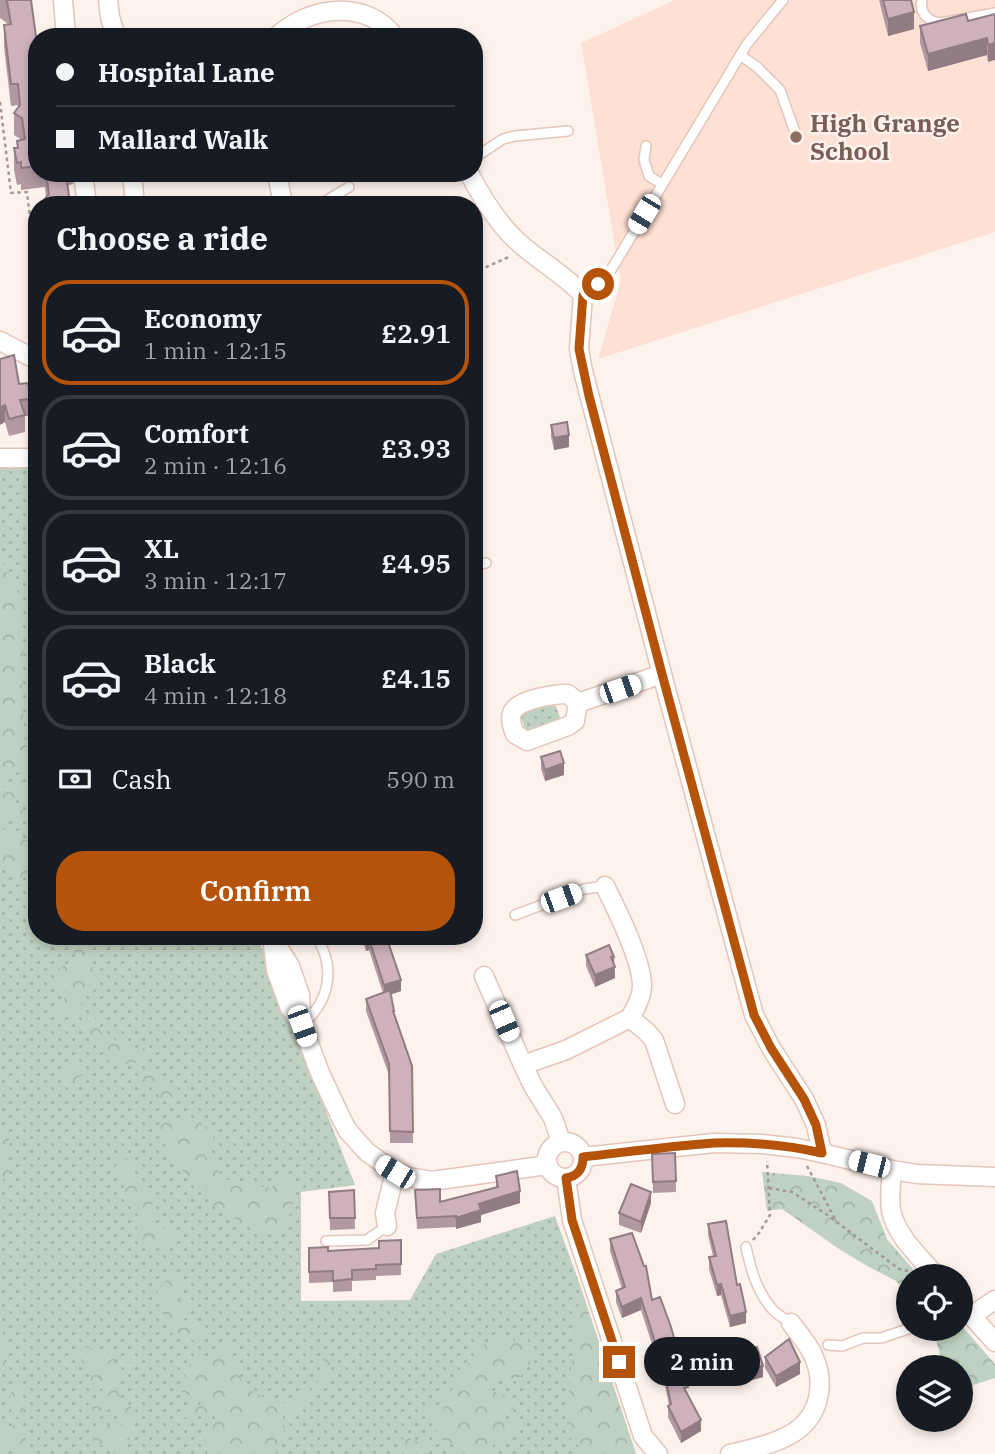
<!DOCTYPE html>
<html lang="en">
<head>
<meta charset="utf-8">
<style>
  body { margin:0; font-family:"IBM Plex Serif",serif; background:#20242c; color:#f1f3f6; height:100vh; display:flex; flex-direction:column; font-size:26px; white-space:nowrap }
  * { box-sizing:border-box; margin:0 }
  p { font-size:23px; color:#9ea1a6 }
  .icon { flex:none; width:38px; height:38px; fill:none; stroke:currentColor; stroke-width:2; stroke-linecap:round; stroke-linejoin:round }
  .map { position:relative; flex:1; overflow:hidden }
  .side { position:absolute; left:28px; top:196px; width:455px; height:749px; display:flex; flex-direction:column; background:#171b24; border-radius:28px; box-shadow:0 4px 10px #0003 }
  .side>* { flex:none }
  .top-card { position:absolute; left:28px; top:28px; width:455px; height:154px; border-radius:28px; box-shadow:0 4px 10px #0003; display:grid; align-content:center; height:154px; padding:0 28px; background:#171b24 }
  .buttons { position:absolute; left:896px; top:1264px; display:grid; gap:14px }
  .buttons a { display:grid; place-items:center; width:77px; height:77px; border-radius:50%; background:#171b24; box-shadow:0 4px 10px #0003; font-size:35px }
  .end { position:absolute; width:32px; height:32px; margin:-16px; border:9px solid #b45309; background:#fff; box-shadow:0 0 0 4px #fff }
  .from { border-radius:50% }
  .bubble { position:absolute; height:49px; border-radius:24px; background:#171b24; box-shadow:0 4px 10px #0003; font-size:23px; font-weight:600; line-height:49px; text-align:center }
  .car { position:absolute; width:21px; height:42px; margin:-21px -10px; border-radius:9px; box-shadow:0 0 5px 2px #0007; background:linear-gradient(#fff 24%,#345 0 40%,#fff 0 76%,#345 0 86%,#fff 0) }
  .top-card b { display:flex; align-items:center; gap:24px; height:66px; font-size:26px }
  .top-card b+b { border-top:2px solid #363941 }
  .top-card i { width:18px; height:18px; background:#f1f3f6 }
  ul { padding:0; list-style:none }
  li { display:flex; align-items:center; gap:21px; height:105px; margin:0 14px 10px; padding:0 14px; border:4px solid #363941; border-radius:28px }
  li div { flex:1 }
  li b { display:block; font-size:26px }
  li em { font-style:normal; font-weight:600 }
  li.active { border-color:#b45309 }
  li>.icon { width:63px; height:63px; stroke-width:1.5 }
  h2 { padding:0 28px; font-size:32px; line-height:84px }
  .pay { display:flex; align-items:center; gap:18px; height:77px; padding:0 28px; font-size:26px }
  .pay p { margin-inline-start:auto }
  .action { display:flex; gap:14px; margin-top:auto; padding:14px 28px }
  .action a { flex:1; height:80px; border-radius:28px; background:#b45309; color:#fff; font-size:28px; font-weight:600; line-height:80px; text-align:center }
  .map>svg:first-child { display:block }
  .built { fill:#ffe0d4 }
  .grass { fill:url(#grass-dots) }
  .forest { fill:url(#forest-crowns) }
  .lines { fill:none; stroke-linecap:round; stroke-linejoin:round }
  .lane-casing { stroke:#e3c5b9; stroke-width:12 }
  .street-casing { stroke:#e3c5b9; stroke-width:21 }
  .path { stroke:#a49893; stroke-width:2.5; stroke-dasharray:3.5 3.5; stroke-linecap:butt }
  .lane { stroke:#fff; stroke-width:9 }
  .street { stroke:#fff; stroke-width:18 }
  .wall { fill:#b198a1 }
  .shaded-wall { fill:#907c83 }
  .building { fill:#ceb1bb; stroke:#907c83; stroke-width:2 }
  .route { stroke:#b45309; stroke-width:9 }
  .education-dot { fill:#8d6e63; stroke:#fef2ed; stroke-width:2.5 }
  .labels { text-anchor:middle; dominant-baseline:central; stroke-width:5; stroke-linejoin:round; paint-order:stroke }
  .education-label { font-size:24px; font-weight:bold; fill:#785e54; stroke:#fef2ed; text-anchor:start }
</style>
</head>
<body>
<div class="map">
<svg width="995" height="1454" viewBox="0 0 995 1454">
  <defs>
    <pattern id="grass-dots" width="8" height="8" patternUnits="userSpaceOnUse" patternTransform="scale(1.75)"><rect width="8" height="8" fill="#bfd2c1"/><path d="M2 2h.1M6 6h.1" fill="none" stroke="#a5b4a6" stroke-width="1.8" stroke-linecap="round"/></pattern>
    <pattern id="forest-crowns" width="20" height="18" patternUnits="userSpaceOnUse" patternTransform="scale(1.75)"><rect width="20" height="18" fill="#bfd2c1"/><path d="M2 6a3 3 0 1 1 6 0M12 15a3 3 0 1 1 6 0" fill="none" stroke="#a5b4a6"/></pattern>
  </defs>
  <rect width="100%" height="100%" fill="#fef2ed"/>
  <polygon class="built" points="675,0 995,0 995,232 598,359 621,281 581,43"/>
  <g class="grass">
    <polygon points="0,464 32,465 37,485 37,936 257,936 355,1185 301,1192 301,1301 410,1300 436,1254 555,1216 580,1285 636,1454 0,1454"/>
    <polygon points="551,700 555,704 561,720 526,733 520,714"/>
  </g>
  <g class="forest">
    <path d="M0 557H2C5 565 7 575 12 583 24 603 29 606 17 629L24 650C19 667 14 666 22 685L25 744 33 756V771L18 770 0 776Z"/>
    <polygon points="20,781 35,784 33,790 35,793 36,800 33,805 21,796 17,795 15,803 27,815 24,819 10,814 7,817 0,819 0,788"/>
    <path d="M0 827 10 830 13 834C20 835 24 841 32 842L30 848 36 852 37 856V886L32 887 28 884 26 877 21 879 8 867 0 864Z"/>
    <polygon points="72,936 85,936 88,938 94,950 92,969 98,981 94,990 82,999 80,1010 61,1018 56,1016 67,992 60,986 55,974 63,965 70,966 75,958"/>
    <path d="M89 1014H95C94 1027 103 1034 113 1042L117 1038 124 1039 127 1050 133 1051 139 1048H145L149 1053 147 1059C134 1065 123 1065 109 1061L83 1026 84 1020Z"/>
    <path d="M75 1062 81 1063 84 1068C81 1077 76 1083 66 1084L63 1077Z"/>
    <path d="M154 1071 161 1083 169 1082 178 1091 177 1102C160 1104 164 1099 153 1089 151 1087 146 1084 143 1083V1072Z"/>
    <polygon points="162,1120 199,1122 215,1133 213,1139 207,1142 222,1179 271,1188 285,1176 295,1178 296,1192 286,1226 274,1235 258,1232 213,1205 203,1182 188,1178 156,1131"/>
    <polygon points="0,1130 3,1130 9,1139 3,1159 9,1171 3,1180 0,1180"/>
    <path d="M123 1153 133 1168 139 1183 151 1191 153 1209 150 1221 158 1229 170 1227 175 1235C160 1253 151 1251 135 1235L139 1221 134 1202 123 1195 125 1180 116 1166Z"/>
    <polygon points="762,1172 808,1176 841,1183 872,1201 887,1239 919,1276 908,1276 908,1296 896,1281 869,1267 839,1249 782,1209 767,1211"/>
    <polygon points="175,1270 184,1285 178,1296 188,1305 182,1314 184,1320 202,1324 209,1330 208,1337 195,1341 172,1333 162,1309 157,1290"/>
    <polygon points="584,1298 636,1454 577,1454 578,1445 568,1436 567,1417 576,1308"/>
    <polygon points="0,1316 7,1347 7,1366 1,1371"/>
    <polygon points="961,1325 995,1364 995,1378 961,1389 961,1367 943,1367 933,1328 961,1328"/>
    <path d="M520 1335 527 1338C532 1362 533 1363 517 1380L503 1377 493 1380 492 1390 498 1394 510 1395 516 1401 513 1409 503 1413 500 1420 519 1424 520 1432 504 1443 494 1444 489 1451 492 1454H454C455 1440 449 1443 438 1438L436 1420 424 1411 426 1407 431 1408 434 1412 438 1414 444 1411 441 1399 437 1398 434 1393 437 1391 448 1393 452 1391 459 1374 470 1362 479 1346 485 1344 489 1347 495 1344 497 1339 505 1338 509 1345H512L516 1338Z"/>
    <path d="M219 1346H228L231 1351V1359C239 1367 238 1379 247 1387 255 1393 271 1403 282 1403 300 1402 319 1389 323 1371 324 1364 323 1356 323 1349H328C340 1379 311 1409 283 1414L285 1438 277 1448 276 1454H207V1441L202 1436V1430L211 1427 218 1415 214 1414 183 1418 188 1409 199 1406 201 1402 181 1391 187 1384 185 1373 189 1371V1364L192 1361C199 1360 205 1358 212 1359Z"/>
    <path d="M89 1347 101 1352 134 1358 133 1363 113 1360 108 1365 124 1377 118 1381 116 1388C116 1389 120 1396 121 1397 128 1404 134 1407 133 1418L128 1423 131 1431 130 1439 123 1442 112 1437 113 1440 129 1454H114L109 1449 93 1441 97 1426 103 1424 122 1429V1421L117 1410 110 1409 94 1412 90 1405 85 1400 87 1393 101 1403 106 1400C104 1389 102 1386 91 1382 91 1367 85 1367 77 1355L80 1350Z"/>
    <polygon points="19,1386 24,1410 19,1418 12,1413 9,1400 12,1388"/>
    <polygon points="19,1423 23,1429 30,1454 19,1454 17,1451 4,1451 0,1452 0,1432"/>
    <polygon points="408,1437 412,1440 424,1442 430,1454 394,1453 396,1450 403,1449 405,1446 402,1442 403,1438"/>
  </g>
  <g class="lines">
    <defs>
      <g id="lane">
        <path d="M922 0C919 13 928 21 940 23L995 13"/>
        <polyline points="740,55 757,67 780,90 795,132"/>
        <polyline points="646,146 644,160 649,176 662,184"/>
        <polyline points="474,158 503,139 515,136 568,131"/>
        <polyline points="319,205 349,187"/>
        <polyline points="583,295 599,284 611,270 747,44 783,0"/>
        <polyline points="474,566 486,563"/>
        <polyline points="515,915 584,889 605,886"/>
        <path d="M302 1025C320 1010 331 988 327 964 326 954 321 945 317 936"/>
        <polyline points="326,1241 367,1240 387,1226"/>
        <path d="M746 1247C751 1270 757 1292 773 1310 778 1315 785 1319 791 1323"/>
        <polyline points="828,1345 842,1346 863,1338 881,1338 911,1328"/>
      </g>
      <g id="street">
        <polyline points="63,0 66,37"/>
        <polyline points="108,0 110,17 116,37"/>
        <path d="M276 37C312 4 367 0 395 37"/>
        <polyline points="83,173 87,205"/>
        <polyline points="132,173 135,205"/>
        <polyline points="277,173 283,205"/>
        <path d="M469 173C482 198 496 221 516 240 537 260 563 273 583 295L579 349 583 371 662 674 754 1015 771 1048 804 1099 816 1125 822 1153"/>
        <polyline points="0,341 37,360"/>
        <polyline points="0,458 37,458"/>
        <path d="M578 703 568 694C555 694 520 699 513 711 509 718 512 727 515 734L527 741 568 726 575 721 578 703 662 674"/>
        <polyline points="272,936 276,970 289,1006 302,1025 320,1073 342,1120 348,1131 367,1152 395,1172 408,1177 432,1181 548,1165"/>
        <polyline points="276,944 290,966 300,995 302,1025"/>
        <polyline points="484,976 523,1065"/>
        <polyline points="630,1018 646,1031 654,1040 675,1104"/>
        <circle cx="565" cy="1160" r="18"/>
        <path d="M561 1142 553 1118 533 1086 523 1065 566 1050 630 1018C636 1008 642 997 642 986 642 960 617 910 605 886"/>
        <polyline points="583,1157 714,1143 762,1144 797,1148 822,1153 892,1170 917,1174 995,1177"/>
        <path d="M892 1170C891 1183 889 1197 891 1210 896 1236 920 1257 936 1276"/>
        <polyline points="566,1178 572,1220 643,1436 658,1454"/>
        <polyline points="387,1226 385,1213 395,1172"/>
        <polyline points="961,1304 995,1342"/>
        <polyline points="971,1316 995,1300"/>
        <path d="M730 1454C751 1449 775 1444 793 1433 820 1416 826 1383 813 1355 808 1344 799 1334 791 1323"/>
      </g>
    </defs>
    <use href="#lane" class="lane-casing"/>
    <use href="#street" class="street-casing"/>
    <g class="path">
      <polyline points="0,102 11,193 27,192 37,280"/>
      <polyline points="474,275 484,268 511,256"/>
      <polyline points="807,1166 835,1219"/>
      <polyline points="769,1188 792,1192 826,1214 899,1269 908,1271"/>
      <polyline points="753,1240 759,1233 770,1215 767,1161"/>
    </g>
    <use href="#lane" class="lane"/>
    <use href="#street" class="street"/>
  </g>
  <g class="wall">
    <polygon points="0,0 31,0 37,44 37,173 73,173 73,184 68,185 70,205 43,205 43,201 46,198 45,187 21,190 21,184 17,185 14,170 14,148 17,148 22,140 14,135 14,113 18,108 18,105 11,106 4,47 4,25 8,25 7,23 0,18"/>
    <polygon points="879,0 911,0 914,29 888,36"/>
    <polygon points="995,14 988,62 987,55 928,71 920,43 920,26 968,21"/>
    <polygon points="0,359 31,399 31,416 25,416 25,432 9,436 5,422"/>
    <polygon points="551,425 569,447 554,450 551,437"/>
    <polygon points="541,757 564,775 545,781 541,769"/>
    <polygon points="361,936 386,936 401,991 391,994 394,1016 412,1066 413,1143 390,1143 389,1075 366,1011 366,999 383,993 369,950 366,951"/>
    <polygon points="586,955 614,963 615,978 595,987 586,966"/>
    <polygon points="675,1153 676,1192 653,1193 652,1154"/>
    <polygon points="496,1176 520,1203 481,1215 481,1222 456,1229 456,1227 417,1229 415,1190 440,1202 496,1187"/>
    <polygon points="354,1190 355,1229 330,1230 329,1192"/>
    <polygon points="651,1203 641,1233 619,1225 619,1213"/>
    <polygon points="708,1224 737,1285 746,1323 730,1327 721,1295 717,1296 709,1269 709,1257 713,1256 708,1235"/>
    <polygon points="610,1239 652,1300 701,1431 681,1443 668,1417 668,1406 669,1405 664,1381 641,1310 622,1318 616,1302 616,1291 622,1289 610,1251"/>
    <polygon points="401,1240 401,1275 376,1276 376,1280 352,1281 352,1291 333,1292 333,1282 309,1283 309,1248 328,1251 379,1248"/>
    <polygon points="733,1353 763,1377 737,1384 733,1365"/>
    <polygon points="765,1357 800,1374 776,1387 765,1368"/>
  </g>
  <g class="shaded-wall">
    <polygon points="914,12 914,29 888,36 888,19"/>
    <polygon points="987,38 987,55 928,71 928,54"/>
    <polygon points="995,43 995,60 988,62 988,45"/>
    <polygon points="5,405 5,422 0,425 0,408"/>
    <polygon points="569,435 569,447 554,450 554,438"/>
    <polygon points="564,763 564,775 545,781 545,770"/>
    <polygon points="369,939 369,950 366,951 366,940"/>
    <polygon points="611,957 614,957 615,978 595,987 595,975"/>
    <polygon points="401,980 401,991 384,997 384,985"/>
    <polygon points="520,1191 520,1203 481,1215 481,1222 456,1229 456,1218 479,1204"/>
    <polygon points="651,1192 651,1203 641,1233 641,1222"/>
    <polygon points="721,1284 721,1295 717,1296 717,1285"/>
    <polygon points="641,1298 641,1310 622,1318 622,1307"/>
    <polygon points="746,1312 746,1323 730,1327 730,1316"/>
    <polygon points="800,1362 800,1374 776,1387 776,1376"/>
    <polygon points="763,1366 763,1377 737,1384 737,1372"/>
    <polygon points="701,1420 701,1431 681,1443 681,1432"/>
  </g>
  <g class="building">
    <polygon points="6,0 31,0 37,44 37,166 21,168 21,162 17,163 14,148 18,148 17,141 25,139 22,118 14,113 20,105 18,84 11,84 4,25 11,24 7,1"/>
    <polygon points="883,0 911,0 914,12 888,19"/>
    <polygon points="966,14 968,21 995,14 995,43 988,45 987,38 928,54 920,26"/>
    <polygon points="46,173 66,173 70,205 48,205 43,201 49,194"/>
    <polygon points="188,197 189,205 167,205 166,201"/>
    <polygon points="14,355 19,384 28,383 31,399 20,400 25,415 9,419 5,405 0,408 0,359"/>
    <polygon points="567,422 569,435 554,438 551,425"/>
    <polygon points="560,751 564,763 545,770 541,757"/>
    <polygon points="365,936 386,936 401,980 384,985 369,939 366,940"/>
    <polygon points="609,945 614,957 611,957 615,967 595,975 586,955"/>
    <polygon points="390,990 394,1011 393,1011 412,1066 413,1132 390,1131 389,1064 366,999"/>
    <polygon points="675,1153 676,1181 653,1182 652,1154"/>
    <polygon points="517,1171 520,1191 479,1204 481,1210 456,1218 456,1216 417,1218 415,1190 440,1189 440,1202 498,1187 496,1176"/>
    <polygon points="631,1184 651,1192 641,1222 619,1213"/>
    <polygon points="354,1190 355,1218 330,1218 329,1192"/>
    <polygon points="726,1221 737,1285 740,1284 746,1312 730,1316 721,1284 717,1285 709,1257 716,1256 708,1224"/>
    <polygon points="632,1233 644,1266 646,1266 652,1300 660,1297 671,1327 688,1387 684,1388 701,1420 681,1432 668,1406 671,1404 664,1370 641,1298 622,1307 616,1291 625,1287 610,1239"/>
    <polygon points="401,1240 401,1264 376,1265 376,1269 352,1270 352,1279 333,1281 333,1271 309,1272 309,1248 328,1247 328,1251 379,1248 379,1241"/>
    <polygon points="789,1339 800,1362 776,1376 765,1357"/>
    <polygon points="757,1347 763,1366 737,1372 733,1353"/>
  </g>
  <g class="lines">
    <path class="route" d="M598 284 583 295 579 349 589 396 662 674 754 1015 771 1048 804 1099 816 1125 822 1153C787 1145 750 1142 714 1143 670 1146 627 1152 583 1157 583 1169 578 1176 566 1178L572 1220 619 1362"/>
  </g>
  <circle class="education-dot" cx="796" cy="137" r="7"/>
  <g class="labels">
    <g class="education-label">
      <text x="810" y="123">High Grange<tspan x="810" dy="28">School</tspan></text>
    </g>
  </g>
</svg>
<div class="buttons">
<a><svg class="icon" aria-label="locate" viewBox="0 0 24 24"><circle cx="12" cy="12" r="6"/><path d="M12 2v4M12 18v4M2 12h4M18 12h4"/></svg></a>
<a><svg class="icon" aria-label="layers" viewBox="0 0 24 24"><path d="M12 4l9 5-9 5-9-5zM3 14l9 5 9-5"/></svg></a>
</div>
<i class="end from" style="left:598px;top:284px"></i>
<i class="end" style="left:619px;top:1362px"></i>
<div class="bubble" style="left:644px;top:1337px;width:116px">2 min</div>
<i class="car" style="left:644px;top:214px;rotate:211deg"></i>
<i class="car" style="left:620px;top:689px;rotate:71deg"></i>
<i class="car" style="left:561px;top:898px;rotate:70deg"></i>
<i class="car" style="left:504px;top:1021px;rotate:157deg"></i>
<i class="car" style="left:302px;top:1026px;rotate:160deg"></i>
<i class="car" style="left:869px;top:1164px;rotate:284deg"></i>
<i class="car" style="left:395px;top:1172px;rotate:301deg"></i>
<div class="top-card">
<b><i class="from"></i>Hospital Lane</b>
<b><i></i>Mallard Walk</b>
</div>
<section class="side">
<h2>Choose a ride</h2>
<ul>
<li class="active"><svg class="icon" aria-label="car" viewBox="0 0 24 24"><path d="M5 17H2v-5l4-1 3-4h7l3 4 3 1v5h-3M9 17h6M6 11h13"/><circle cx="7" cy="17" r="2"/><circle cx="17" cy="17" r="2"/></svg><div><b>Economy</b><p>1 min · 12:15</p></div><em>£2.91</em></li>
<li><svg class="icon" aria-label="car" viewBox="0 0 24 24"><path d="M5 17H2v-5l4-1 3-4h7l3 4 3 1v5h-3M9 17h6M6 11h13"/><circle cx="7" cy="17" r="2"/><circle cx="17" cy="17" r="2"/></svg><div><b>Comfort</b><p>2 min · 12:16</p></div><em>£3.93</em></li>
<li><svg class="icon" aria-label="car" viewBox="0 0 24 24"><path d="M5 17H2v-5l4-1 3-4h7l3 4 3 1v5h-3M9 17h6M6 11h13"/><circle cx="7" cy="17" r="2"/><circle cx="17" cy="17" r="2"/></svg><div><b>XL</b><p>3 min · 12:17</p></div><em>£4.95</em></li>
<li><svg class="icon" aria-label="car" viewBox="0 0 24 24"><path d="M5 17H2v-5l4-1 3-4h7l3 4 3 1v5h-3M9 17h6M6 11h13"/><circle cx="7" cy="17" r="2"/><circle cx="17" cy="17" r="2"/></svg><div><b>Black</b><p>4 min · 12:18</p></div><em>£4.15</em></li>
</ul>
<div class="pay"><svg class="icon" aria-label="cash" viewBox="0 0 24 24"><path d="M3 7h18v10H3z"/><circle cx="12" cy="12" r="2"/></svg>Cash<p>590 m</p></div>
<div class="action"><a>Confirm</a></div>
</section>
</div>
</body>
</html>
